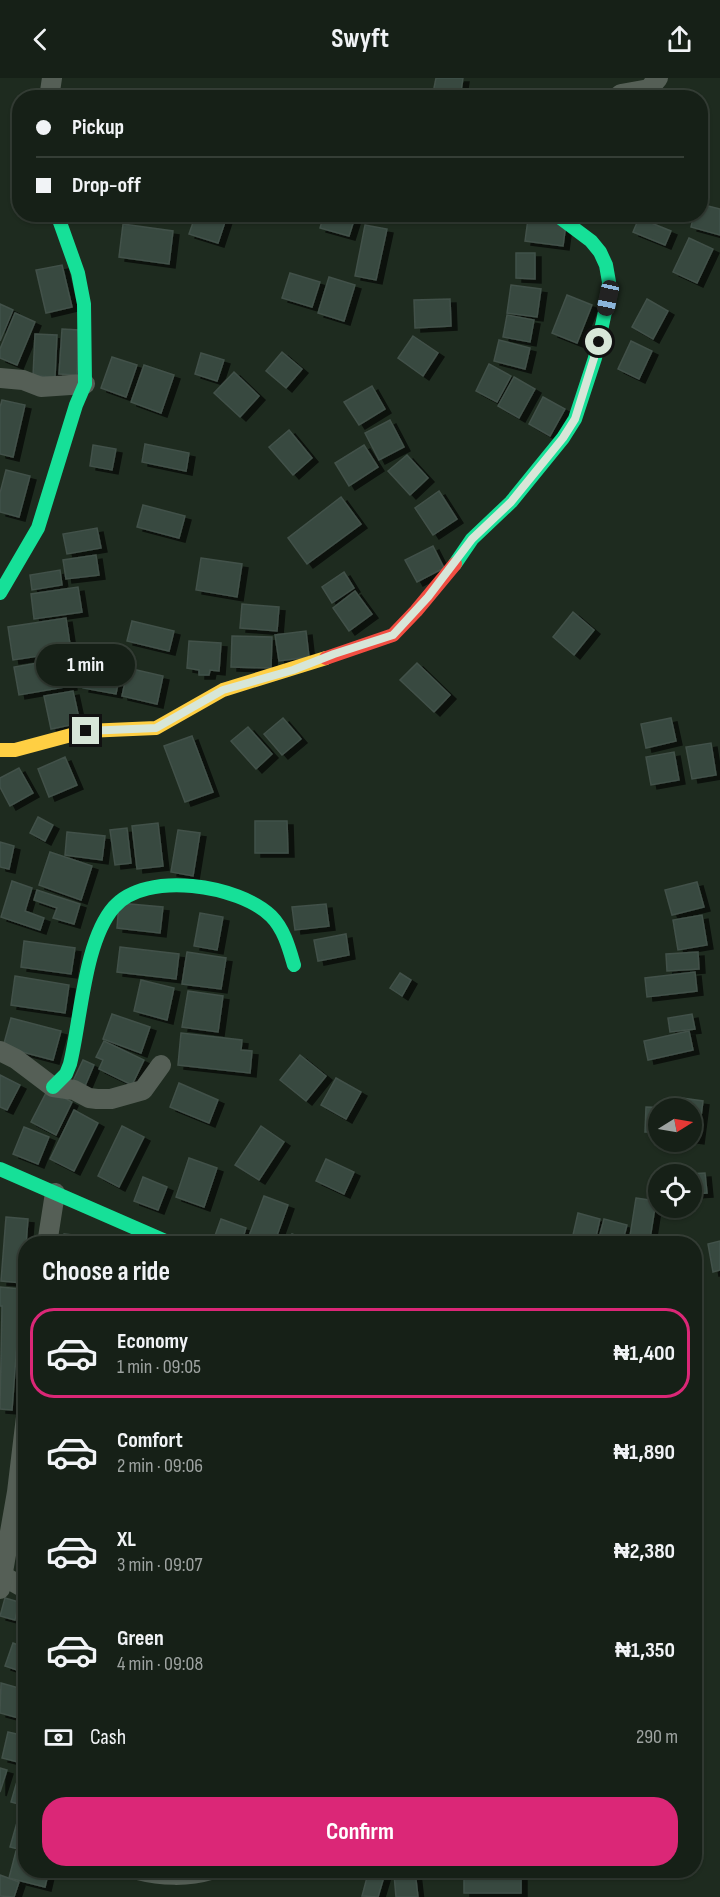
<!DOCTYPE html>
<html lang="en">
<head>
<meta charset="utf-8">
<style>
  body { margin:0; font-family:"Sofia Sans Condensed",sans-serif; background:#232d24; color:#f1f3f6; height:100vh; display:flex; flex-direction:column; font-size:22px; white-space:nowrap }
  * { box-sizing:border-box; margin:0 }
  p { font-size:20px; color:#9ea3a1 }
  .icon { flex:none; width:33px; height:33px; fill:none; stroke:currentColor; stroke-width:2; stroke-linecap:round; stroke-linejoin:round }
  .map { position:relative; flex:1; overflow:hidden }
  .side { position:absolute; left:18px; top:1158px; width:684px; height:642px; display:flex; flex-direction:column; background:#162017; border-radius:24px; box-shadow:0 2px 4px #0004,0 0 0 2px #353e36 }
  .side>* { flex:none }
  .hud { position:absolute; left:12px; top:12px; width:696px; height:132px; border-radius:24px; box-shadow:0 2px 4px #0004,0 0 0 2px #353e36; display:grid; align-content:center; height:132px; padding:0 24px; background:#162017 }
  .needle { width:39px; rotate:79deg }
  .controls { position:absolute; left:648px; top:1020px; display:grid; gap:12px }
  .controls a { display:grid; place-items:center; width:54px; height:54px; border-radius:50%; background:#162017; box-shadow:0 2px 4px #0004,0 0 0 2px #353e36; font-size:30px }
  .end { position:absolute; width:27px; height:27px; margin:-14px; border:8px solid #d7e6d8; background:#111; box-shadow:0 0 0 3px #111 }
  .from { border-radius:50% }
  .bubble { position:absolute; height:42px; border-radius:21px; background:#162017; box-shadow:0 2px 4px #0004,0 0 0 2px #353e36; font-size:20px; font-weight:700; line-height:42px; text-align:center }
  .car { position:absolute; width:18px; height:36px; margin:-18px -9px; border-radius:8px; box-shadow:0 0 4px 2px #0007; background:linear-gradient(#222 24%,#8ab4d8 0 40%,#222 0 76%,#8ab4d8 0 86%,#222 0) }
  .hud b { display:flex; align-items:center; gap:21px; height:57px; font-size:22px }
  .hud b+b { border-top:2px solid #353e36 }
  .hud i { width:15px; height:15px; background:#f1f3f6 }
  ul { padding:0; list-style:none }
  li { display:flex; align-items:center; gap:18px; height:90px; margin:0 12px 9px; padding:0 12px; border:3px solid transparent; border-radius:24px }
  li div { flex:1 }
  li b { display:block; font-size:22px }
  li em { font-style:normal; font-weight:700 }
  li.current { border-color:#db2777 }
  li>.icon { width:54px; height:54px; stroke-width:1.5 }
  h2 { padding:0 24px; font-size:27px; line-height:72px }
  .pay { display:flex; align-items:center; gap:15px; height:66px; padding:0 24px; font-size:22px }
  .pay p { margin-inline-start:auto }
  .button { display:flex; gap:12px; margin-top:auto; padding:12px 24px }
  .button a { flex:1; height:69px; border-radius:24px; background:#db2777; color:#fff; font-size:24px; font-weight:700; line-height:69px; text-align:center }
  header { display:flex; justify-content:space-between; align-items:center; height:78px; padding:0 24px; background:#162017; font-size:27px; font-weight:700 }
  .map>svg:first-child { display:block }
  .building { fill:#374a41; stroke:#425149; stroke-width:1.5; filter:url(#shadow) }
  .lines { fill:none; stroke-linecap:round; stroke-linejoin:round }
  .street { stroke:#555f56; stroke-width:20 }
  .fast { stroke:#16e098; stroke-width:14 }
  .slow { stroke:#ffcf43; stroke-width:14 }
  .jam { stroke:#f24e42; stroke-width:14 }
  .route { stroke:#d7e6d8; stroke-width:8 }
</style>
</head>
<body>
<header><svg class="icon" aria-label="back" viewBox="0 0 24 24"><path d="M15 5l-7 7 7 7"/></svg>Swyft<svg class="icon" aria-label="share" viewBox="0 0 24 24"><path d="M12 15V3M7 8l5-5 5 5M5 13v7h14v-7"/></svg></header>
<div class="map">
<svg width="720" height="1819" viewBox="0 0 720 1819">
  <defs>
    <filter id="shadow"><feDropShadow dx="6" dy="4" stdDeviation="0" flood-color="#0009"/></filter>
  </defs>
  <rect width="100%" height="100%" fill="#1e2b1f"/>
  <g class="building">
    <polygon points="436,0 463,0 460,20 432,20"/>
    <polygon points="700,126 720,131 720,157 691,149 694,136 700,136"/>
    <polygon points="196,136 227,138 218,165 189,156"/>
    <polygon points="324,136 356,136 349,158 320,150"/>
    <polygon points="639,140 671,153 665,167 633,154"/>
    <polygon points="528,141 566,146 563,168 525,163"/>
    <polygon points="123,146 173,153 169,186 119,179"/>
    <polygon points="365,147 387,151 376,202 355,198"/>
    <polygon points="689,160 713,171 697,205 673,194"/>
    <polygon points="516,175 535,175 535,201 516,200"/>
    <polygon points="62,187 72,229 46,235 36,192"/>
    <polygon points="290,195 320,204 312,229 282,220"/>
    <polygon points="329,199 355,207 344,243 318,235"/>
    <polygon points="511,207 541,211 537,239 507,235"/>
    <polygon points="567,217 592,227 577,265 552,255"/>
    <polygon points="450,221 451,248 415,250 414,222"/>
    <polygon points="647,221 668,233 653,261 632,249"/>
    <polygon points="0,226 13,232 0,263"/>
    <polygon points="15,235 35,244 17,287 0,280 0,271"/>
    <polygon points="507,237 534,242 530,264 503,259"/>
    <polygon points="62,251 79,252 77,297 59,296"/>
    <polygon points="35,256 57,257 55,299 33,298"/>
    <polygon points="413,258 438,275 423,298 398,280"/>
    <polygon points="499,262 530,270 525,291 494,283"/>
    <polygon points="631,263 652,273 639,301 618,291"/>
    <polygon points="282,274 302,291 286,310 266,293"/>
    <polygon points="201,275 224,282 217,303 195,296"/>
    <polygon points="112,279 137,287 126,319 101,310"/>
    <polygon points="489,286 511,298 497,324 476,313"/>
    <polygon points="144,287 174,297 161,335 131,324"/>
    <polygon points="234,294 259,318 240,339 214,315"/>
    <polygon points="514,299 535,311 519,340 498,328"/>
    <polygon points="372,308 385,331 359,347 344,324"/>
    <polygon points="543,319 565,331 550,358 529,346"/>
    <polygon points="2,322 25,327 13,379 0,376 0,329"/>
    <polygon points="390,342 404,369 379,382 365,355"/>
    <polygon points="289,352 312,380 293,397 269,369"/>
    <polygon points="145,366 189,375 186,393 142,384"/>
    <polygon points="93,367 116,371 112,392 90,388"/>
    <polygon points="364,367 378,389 349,408 335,385"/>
    <polygon points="407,377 428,400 410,417 388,393"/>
    <polygon points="6,392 30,398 19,439 0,434 0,415"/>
    <polygon points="439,413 457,441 433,457 415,430"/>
    <polygon points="341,419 361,446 307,486 288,460"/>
    <polygon points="143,427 185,438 179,460 137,449"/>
    <polygon points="97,450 101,470 67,476 63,456"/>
    <polygon points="433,468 444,490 417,504 405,482"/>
    <polygon points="96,477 99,497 66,501 63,482"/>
    <polygon points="201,480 242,486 237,519 196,512"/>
    <polygon points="60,492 62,507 32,512 30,497"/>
    <polygon points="344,494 354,510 332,525 322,509"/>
    <polygon points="78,509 82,534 34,541 31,516"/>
    <polygon points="355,513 372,536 349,553 333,530"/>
    <polygon points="242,526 279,529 277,553 240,550"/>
    <polygon points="573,534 594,552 574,577 553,559"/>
    <polygon points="66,540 71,573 13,582 8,549"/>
    <polygon points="132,543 174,553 169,573 127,563"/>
    <polygon points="306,553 309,579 279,583 275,557"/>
    <polygon points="232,558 272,559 271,590 231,589"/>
    <polygon points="189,563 221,565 219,593 210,592 209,597 199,597 199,592 187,590"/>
    <polygon points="66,580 71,608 19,617 14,589"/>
    <polygon points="88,584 121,590 116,616 83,610"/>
    <polygon points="417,585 450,617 434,634 400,602"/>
    <polygon points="128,590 163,598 157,626 122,618"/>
    <polygon points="73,613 80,645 51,651 44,618"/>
    <polygon points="283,640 301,661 282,677 264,656"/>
    <polygon points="671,640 676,663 646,670 641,646"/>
    <polygon points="248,649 272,676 256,691 231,663"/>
    <polygon points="192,658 213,714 185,724 164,668"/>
    <polygon points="711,665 716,697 692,701 686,669"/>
    <polygon points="674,674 679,702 651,707 646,679"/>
    <polygon points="65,679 77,707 49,719 38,691"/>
    <polygon points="19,690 33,715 10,728 0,709 0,700"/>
    <polygon points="38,739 53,747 45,763 30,755"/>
    <polygon points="255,743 287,743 288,775 255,775"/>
    <polygon points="158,745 163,788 137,791 132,748"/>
    <polygon points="127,750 131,785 115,787 110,752"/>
    <polygon points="178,752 200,755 193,798 171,794"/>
    <polygon points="67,754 105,758 102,782 65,777"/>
    <polygon points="0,764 14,768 9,791 0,789"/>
    <polygon points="50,774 92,788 81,822 39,807"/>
    <polygon points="12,803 32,810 25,833 44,840 40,852 1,839"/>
    <polygon points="697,804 704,829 672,837 665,812"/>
    <polygon points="37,812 80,826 74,846 53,840 57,830 34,822"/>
    <polygon points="119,825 163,829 160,855 117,850"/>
    <polygon points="326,826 329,848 295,852 292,829"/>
    <polygon points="200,835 223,839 217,872 194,868"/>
    <polygon points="702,837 707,867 678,872 673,842"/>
    <polygon points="346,856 349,877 318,883 314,862"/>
    <polygon points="24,863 75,870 71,896 21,889"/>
    <polygon points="120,869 179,876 176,901 117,894"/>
    <polygon points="187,874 226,880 221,911 182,906"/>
    <polygon points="698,874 699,891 667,893 666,876"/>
    <polygon points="695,894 697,913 647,919 645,900"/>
    <polygon points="400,895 411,902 402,918 390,910"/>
    <polygon points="15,898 69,907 65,935 11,927"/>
    <polygon points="141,902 174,910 167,942 134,933"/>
    <polygon points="188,913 223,918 218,954 182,949"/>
    <polygon points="112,936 150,949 141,975 103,961"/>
    <polygon points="692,936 695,951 670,954 668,940"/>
    <polygon points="11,940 61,953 53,982 3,969"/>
    <polygon points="689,953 693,972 648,982 644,963"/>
    <polygon points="181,955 242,962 241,972 252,973 250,995 178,987"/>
    <polygon points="104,963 144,982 132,1007 99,991 103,982 96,979"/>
    <polygon points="300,977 326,998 306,1023 280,1002"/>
    <polygon points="83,982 94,987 85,1008 73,1003"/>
    <polygon points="0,997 20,1007 7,1032 0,1029"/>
    <polygon points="336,1000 361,1014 346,1041 321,1027"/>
    <polygon points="179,1005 218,1022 209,1045 170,1029"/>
    <polygon points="48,1011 72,1024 56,1057 31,1044"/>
    <polygon points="682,1020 703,1023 698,1062 692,1061 692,1030 681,1030"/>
    <polygon points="646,1029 669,1030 658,1030 658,1054 645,1054"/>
    <polygon points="74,1032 98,1045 74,1093 50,1081"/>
    <polygon points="122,1048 144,1059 119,1109 98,1098"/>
    <polygon points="261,1048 284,1064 259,1102 235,1087"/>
    <polygon points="24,1049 49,1059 38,1086 13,1076"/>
    <polygon points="189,1080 217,1090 204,1129 176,1119"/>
    <polygon points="326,1081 354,1094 344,1116 316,1103"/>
    <polygon points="705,1095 707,1115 692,1116 692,1096 687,1096"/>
    <polygon points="143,1099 167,1109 158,1132 134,1123"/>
    <polygon points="264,1118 288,1127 274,1166 246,1166"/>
    <polygon points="636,1120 656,1123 650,1161 630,1158"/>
    <polygon points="578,1135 600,1141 595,1163 573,1157"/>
    <polygon points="6,1139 28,1141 23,1205 1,1203"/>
    <polygon points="221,1141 246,1150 241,1166 212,1166"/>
    <polygon points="604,1141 627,1147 623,1162 600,1156"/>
    <polygon points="64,1156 91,1159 90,1166 62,1166"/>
    <polygon points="292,1156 318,1166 288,1166"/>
    <polygon points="381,1159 398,1166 379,1166"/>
    <polygon points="720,1163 720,1192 713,1194 708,1166"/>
    <polygon points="0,1209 21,1211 12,1332 0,1331 2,1228 0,1228"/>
    <polygon points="5,1520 19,1524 15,1542 0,1538"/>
    <polygon points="13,1565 26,1570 26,1595 5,1588"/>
    <polygon points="1,1605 26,1612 26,1642 0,1635"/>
    <polygon points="8,1654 26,1658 26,1686 2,1680"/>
    <polygon points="0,1690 7,1692 0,1714"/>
    <polygon points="18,1700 26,1702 26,1728 11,1724"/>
    <polygon points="20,1734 26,1735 26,1773 10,1769"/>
    <polygon points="16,1773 26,1775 26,1792 49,1792 45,1809 9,1800"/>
    <polygon points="369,1792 386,1792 378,1819 362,1818"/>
    <rect x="464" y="1792" width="57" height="23"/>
    <polygon points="415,1793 418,1819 396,1819 394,1796"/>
    <polygon points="0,1797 19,1804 14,1819 0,1818"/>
  </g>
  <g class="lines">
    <g class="street">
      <polyline points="49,20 52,0"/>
      <polyline points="616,20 621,16 649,11 658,0"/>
      <polyline points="0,300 23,302 41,309 85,306"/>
      <polyline points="0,973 16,981 53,1009 74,1012 89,1020 97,1021 111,1021 143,1012 161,987"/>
      <polyline points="47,1166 55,1115"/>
      <polyline points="3,1498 26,1511"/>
      <polyline points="0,1511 17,1414 26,1339"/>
      <path d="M138 1792C161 1798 188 1799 211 1792"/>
    </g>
    <g class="fast">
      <polyline points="455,486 472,461 511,424 563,360 575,341 595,280 608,220 609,204 606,187 600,174 591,163 555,136"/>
      <polyline points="0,515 38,450 76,327 85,306 84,226 78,195 57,136"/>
      <path d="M53 1009 66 996 70 986C81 942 84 863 114 829 146 792 239 807 271 838 284 851 289 870 294 887"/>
      <polyline points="0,1091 172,1166"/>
    </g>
    <polyline class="slow" points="0,672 15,672 86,653 156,650 223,612 326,580"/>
    <polyline class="jam" points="326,580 393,557 416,533 455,486"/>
  </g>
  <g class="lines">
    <polyline class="route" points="86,653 156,650 223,612 293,592 334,576 393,557 428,519 472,461 511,424 563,360 575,341 599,264"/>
  </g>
</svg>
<div class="controls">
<a><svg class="needle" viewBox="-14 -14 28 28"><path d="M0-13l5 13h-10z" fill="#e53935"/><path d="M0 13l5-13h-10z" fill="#9ea3a1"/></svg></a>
<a><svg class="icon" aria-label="locate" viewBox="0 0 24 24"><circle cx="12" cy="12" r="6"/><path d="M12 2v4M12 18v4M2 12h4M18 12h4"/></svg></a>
</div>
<i class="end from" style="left:599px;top:264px"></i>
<i class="end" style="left:86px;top:653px"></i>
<div class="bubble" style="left:36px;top:566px;width:99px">1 min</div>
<i class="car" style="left:608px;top:220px;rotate:192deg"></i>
<div class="hud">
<b><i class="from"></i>Pickup</b>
<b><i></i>Drop-off</b>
</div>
<section class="side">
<h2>Choose a ride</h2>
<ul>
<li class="current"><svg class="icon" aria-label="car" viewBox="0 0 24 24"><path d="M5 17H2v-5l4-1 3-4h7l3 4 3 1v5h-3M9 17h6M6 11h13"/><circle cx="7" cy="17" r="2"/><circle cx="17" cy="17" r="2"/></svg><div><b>Economy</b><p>1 min · 09:05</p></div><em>₦1,400</em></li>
<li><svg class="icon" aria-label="car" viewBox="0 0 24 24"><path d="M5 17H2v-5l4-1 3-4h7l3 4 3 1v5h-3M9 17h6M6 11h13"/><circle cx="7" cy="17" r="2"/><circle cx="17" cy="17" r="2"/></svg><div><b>Comfort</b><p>2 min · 09:06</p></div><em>₦1,890</em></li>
<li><svg class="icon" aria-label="car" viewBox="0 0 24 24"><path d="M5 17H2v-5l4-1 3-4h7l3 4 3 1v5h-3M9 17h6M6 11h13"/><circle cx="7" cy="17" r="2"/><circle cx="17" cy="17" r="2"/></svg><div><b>XL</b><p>3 min · 09:07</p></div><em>₦2,380</em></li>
<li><svg class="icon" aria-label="car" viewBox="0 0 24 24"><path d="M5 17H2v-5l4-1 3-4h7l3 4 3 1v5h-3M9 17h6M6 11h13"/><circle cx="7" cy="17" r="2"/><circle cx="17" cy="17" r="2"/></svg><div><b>Green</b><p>4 min · 09:08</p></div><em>₦1,350</em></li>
</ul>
<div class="pay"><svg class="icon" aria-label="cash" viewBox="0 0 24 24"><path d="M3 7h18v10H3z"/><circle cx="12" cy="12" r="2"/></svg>Cash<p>290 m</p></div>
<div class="button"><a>Confirm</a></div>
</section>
</div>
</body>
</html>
